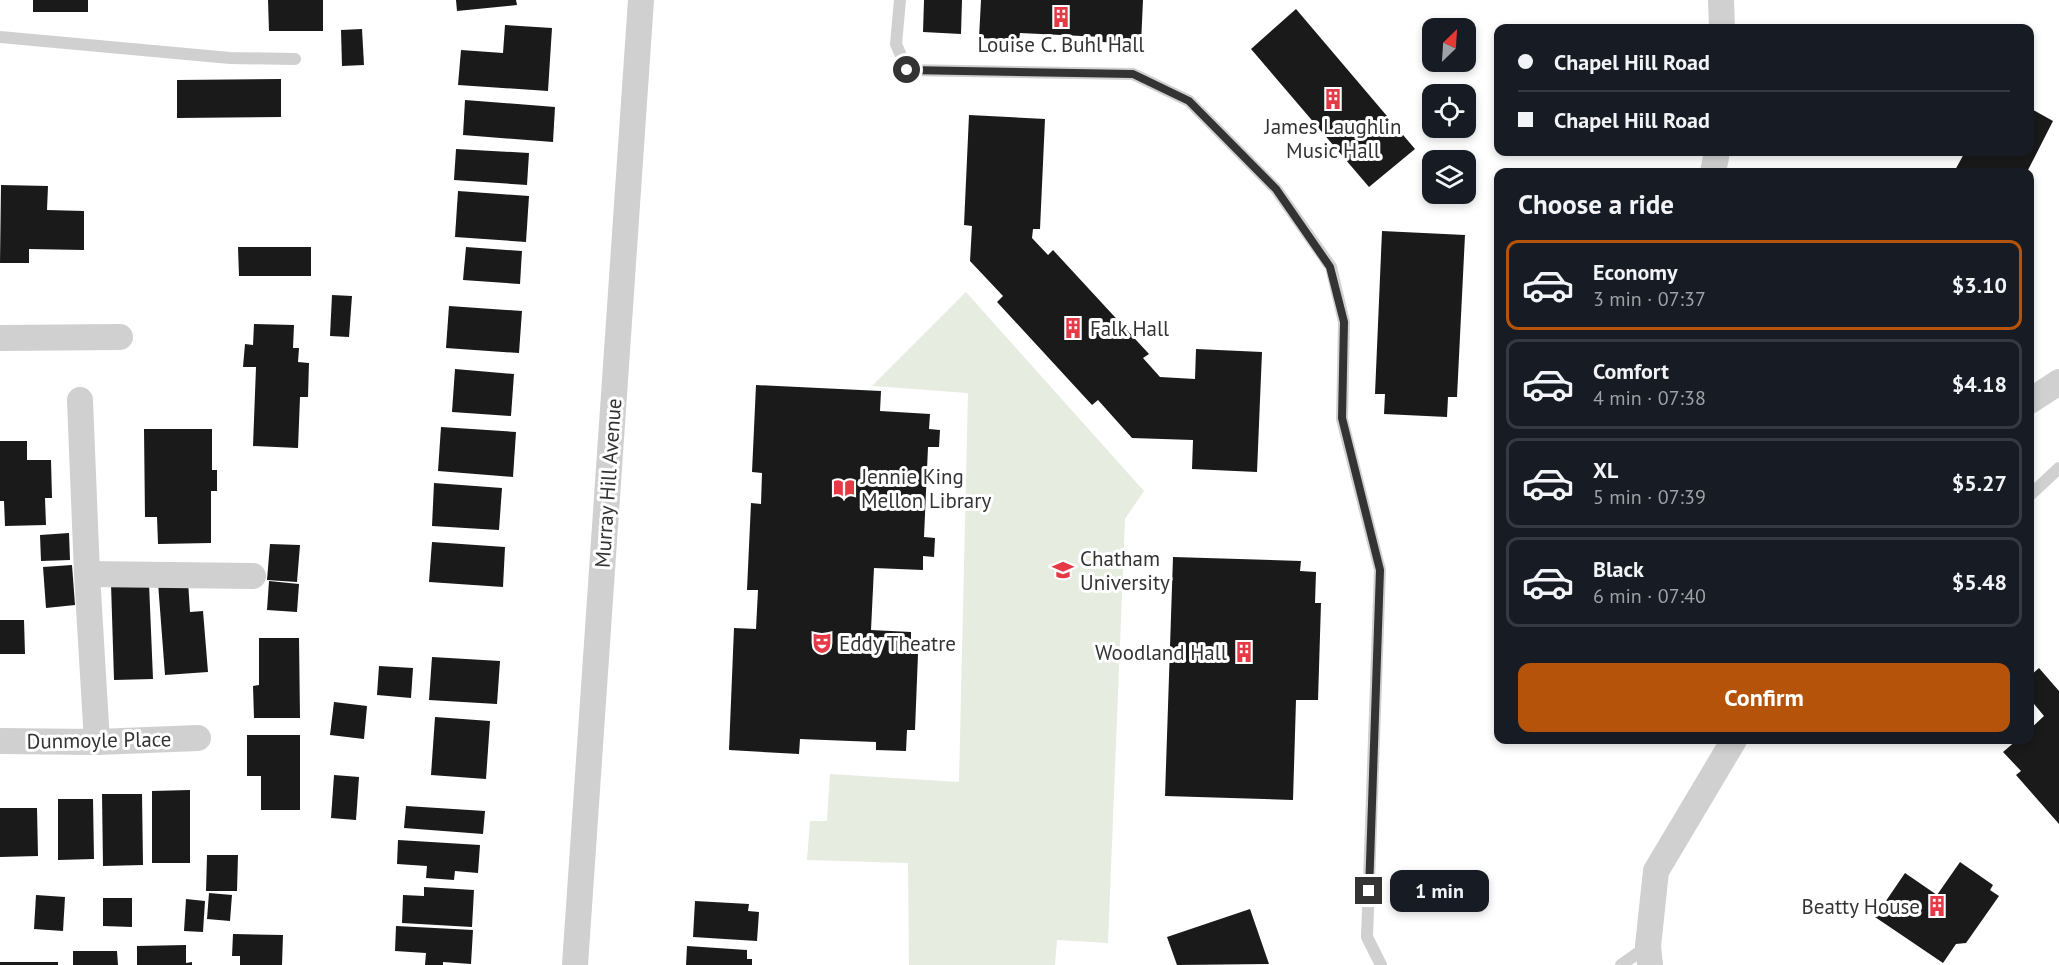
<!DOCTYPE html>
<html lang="en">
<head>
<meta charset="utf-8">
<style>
  body { margin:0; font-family:"PT Sans",sans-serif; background:#20242c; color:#f1f3f6; height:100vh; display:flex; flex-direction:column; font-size:22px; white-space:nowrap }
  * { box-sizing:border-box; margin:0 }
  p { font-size:20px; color:#9ea1a6 }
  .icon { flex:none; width:33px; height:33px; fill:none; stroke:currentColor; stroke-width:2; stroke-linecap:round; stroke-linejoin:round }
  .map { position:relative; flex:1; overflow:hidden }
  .panel { position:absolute; left:1494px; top:168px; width:540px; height:576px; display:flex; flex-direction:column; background:#171b24; border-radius:12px; box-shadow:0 3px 9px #0003 }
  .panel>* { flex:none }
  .guide { position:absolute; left:1494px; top:24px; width:540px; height:132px; border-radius:12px; box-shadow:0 3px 9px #0003; display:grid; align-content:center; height:132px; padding:0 24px; background:#171b24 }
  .needle { width:39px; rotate:25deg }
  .controls { position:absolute; left:1422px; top:18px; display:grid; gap:12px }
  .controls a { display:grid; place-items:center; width:54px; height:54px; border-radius:12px; background:#171b24; box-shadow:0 3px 9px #0003; font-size:30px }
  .end { position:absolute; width:27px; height:27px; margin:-14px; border:8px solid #333; background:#fff; box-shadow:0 0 0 3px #fff }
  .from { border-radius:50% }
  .bubble { position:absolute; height:42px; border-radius:12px; background:#171b24; box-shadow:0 3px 9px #0003; font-size:20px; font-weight:800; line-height:42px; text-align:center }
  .guide b { display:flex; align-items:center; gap:21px; height:57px; font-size:22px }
  .guide b+b { border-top:2px solid #363941 }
  .guide i { width:15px; height:15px; background:#f1f3f6 }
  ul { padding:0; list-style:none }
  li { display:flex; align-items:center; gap:18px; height:90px; margin:0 12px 9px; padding:0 12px; border:3px solid #363941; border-radius:12px }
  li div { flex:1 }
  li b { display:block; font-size:22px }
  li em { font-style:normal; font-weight:800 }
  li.current { border-color:#b45309 }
  li>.icon { width:54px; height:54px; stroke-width:1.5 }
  h2 { padding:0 24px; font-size:27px; line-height:72px }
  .button { display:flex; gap:12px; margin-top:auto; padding:12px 24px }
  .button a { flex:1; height:69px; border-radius:12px; background:#b45309; color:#fff; font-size:24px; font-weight:800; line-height:69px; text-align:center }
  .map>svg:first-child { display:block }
  .green { fill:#e6ecdf }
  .building { fill:#1a1a1a }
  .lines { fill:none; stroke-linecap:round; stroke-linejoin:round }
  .lane { stroke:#d0d0d0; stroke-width:12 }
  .street { stroke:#d0d0d0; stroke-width:26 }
  .route { stroke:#333; stroke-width:8 }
  .labels { text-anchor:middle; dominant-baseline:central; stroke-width:6; stroke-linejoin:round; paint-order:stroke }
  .poi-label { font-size:21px; fill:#333; stroke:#fff; text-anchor:start }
  .street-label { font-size:21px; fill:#333; stroke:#fff }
</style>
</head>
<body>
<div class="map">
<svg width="2059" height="965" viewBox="0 0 2059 965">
  <rect width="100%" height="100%" fill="#fff"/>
  <polygon class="green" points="966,292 1144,491 1125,519 1108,943 1057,940 1055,965 909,965 908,863 807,860 810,821 827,821 830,774 959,782 968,393 872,386"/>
  <g class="building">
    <rect x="33" y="0" width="55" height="12"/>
    <polygon points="268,0 323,0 323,31 269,31"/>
    <polygon points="456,0 516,0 517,5 457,11"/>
    <polygon points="924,0 962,0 961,34 923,32"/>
    <polygon points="981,0 1143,0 1141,44 1102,42 1102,37 1020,33 1019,40 979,38"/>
    <polygon points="1296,9 1415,149 1369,187 1251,49"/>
    <polygon points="505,25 552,28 548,91 458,85 461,50 503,53"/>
    <polygon points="362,29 364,65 342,66 341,30"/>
    <polygon points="281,79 281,117 177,118 177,80"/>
    <polygon points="465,100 555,107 553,142 463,135"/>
    <polygon points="2030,108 2053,121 2027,172 1954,172 1965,152 2030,152"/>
    <polygon points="969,115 1045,119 1040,229 1033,229 1032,238 1048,255 1053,250 1149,354 1143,358 1160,377 1195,379 1196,349 1262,352 1257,472 1192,469 1193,440 1132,438 1098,400 1092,405 997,302 1003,296 970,261 972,226 964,225"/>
    <polygon points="456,149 529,153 527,185 454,180"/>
    <polygon points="1,185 48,186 47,210 84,211 84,250 29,249 29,263 0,263"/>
    <polygon points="458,191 529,196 526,242 455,237"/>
    <polygon points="1382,231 1465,235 1457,397 1448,397 1447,417 1384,414 1385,394 1375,394"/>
    <polygon points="238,247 311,247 311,276 239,276"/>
    <polygon points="466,247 522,251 520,284 463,280"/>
    <polygon points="332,295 352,296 349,337 330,336"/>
    <polygon points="449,306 522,311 519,353 446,348"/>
    <polygon points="254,324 294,325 293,348 299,348 298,362 309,363 308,397 300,397 298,448 253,446 256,367 243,367 245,344 253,345"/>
    <polygon points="455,369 514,374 511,416 452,412"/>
    <polygon points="756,385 881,391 880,411 930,414 929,429 940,430 939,447 928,447 924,537 935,538 934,557 923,556 923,570 874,568 871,630 911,632 911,654 918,654 915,730 907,730 906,751 876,750 876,742 800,739 799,754 729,750 734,628 756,629 758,590 747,590 751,503 761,504 762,473 752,472"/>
    <polygon points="441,427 516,432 513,477 438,471"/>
    <polygon points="144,429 212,429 212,470 217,470 217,491 211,491 211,543 158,544 157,517 145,517"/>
    <polygon points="0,441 27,441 27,460 51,460 52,498 45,498 46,525 5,526 4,501 0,501"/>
    <polygon points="434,483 502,488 499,530 432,526"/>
    <polygon points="69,533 70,560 41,561 40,535"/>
    <polygon points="432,542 505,547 503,587 429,582"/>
    <polygon points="270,544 300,545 297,582 267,580"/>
    <polygon points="1173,557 1301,561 1300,571 1316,572 1315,603 1321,603 1318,700 1296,700 1293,800 1165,796"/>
    <polygon points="72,565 75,605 46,608 43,567"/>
    <polygon points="188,581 190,612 203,611 208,672 165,675 158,583"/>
    <polygon points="269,581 299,584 297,612 267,610"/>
    <polygon points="149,583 153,679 114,680 111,584"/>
    <polygon points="0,620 24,620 25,654 0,654"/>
    <polygon points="259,638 299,638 300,718 254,718 253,686 259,685"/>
    <polygon points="432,657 500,661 497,704 429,700"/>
    <polygon points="379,666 413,668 411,698 377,695"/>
    <polygon points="2039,668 2059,691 2059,824 2016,775 2021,771 2003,752 2017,740 2030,740 2030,729 2044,716 2030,699 2030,676"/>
    <polygon points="334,702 367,706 364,739 330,735"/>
    <polygon points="435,717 490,721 486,779 431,775"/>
    <polygon points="247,735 300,735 300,810 261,810 261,776 247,776"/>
    <polygon points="334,775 359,777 356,820 331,818"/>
    <polygon points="190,790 190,863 152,863 152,791"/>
    <polygon points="102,794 142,794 143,865 103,866"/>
    <polygon points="58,799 93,799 94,859 58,860"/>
    <polygon points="406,806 485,811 483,834 404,828"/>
    <polygon points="0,808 37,808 38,856 0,857"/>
    <polygon points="398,840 480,845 478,873 455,871 454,880 426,878 427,866 397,864"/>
    <polygon points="207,855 238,855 237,891 206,891"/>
    <polygon points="1960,862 1993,885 1990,890 1999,896 1966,943 1956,944 1943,963 1875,917 1905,873 1937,895"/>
    <polygon points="424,887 474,890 472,927 402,923 403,895 424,896"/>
    <polygon points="209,893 232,895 230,921 207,919"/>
    <polygon points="36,895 65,897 63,931 34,929"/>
    <polygon points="103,898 132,898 132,927 103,926"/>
    <polygon points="186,899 205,901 203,932 184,931"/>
    <polygon points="695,901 749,904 748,911 759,912 757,941 693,937"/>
    <polygon points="1250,909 1269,964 1177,965 1167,937"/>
    <polygon points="396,926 473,930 471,964 443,962 443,965 425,965 426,953 395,951"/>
    <polygon points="233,934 283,935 282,965 240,965 240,956 232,956"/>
    <polygon points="186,945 186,963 192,962 192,965 137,965 137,946"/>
    <polygon points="687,946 747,950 747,959 752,959 752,965 686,965"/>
    <polygon points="73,951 117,951 118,965 73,965"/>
    <rect x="0" y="962" width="58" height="3"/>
  </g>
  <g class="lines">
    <g class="lane">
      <polyline points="900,0 896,44 907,70 1133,74 1189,101 1276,189 1331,267 1344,322 1342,419 1380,570 1367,937 1381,965"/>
      <polyline points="0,37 230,58 295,59"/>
      <polyline points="2030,495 2059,468"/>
      <polyline points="1621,965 1648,946"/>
    </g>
    <g class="street">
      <polyline points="1721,0 1722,28"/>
      <polyline points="1713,172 1717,152"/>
      <polyline points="0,338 120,337"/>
      <polyline points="80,400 87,574 97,742"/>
      <polyline points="2030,401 2059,382"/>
      <polyline points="87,574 253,576"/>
      <polyline points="0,741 97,742 198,738"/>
      <polyline points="575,965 641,0"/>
      <polyline points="1650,965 1648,946 1656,871 1734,740"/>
    </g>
  </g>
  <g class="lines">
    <polyline class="route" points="907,70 1133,74 1189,101 1276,189 1330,267 1344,322 1342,418 1380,570 1369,891"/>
  </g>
  <defs>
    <symbol id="building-bare" viewBox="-9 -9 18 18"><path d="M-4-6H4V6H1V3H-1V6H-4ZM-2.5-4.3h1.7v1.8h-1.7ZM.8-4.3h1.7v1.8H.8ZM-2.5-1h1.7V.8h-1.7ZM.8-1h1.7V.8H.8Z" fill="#e63946" stroke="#fff" stroke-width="2.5" paint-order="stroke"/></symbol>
    <symbol id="library-bare" viewBox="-9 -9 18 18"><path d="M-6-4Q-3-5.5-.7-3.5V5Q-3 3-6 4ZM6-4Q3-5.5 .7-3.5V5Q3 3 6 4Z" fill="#e63946" stroke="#fff" stroke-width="2.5" paint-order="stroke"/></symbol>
    <symbol id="university-bare" viewBox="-9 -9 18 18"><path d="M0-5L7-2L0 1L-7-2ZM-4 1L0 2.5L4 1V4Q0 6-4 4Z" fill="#e63946" stroke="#fff" stroke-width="2.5" paint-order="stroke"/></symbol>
    <symbol id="theatre-bare" viewBox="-9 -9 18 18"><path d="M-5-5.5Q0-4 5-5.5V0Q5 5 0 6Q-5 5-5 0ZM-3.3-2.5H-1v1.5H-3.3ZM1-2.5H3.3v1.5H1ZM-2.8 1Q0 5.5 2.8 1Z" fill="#e63946" stroke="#fff" stroke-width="2.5" paint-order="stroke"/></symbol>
  </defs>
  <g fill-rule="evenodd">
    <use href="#building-bare" x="1046" y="2" width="30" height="30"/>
    <use href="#building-bare" x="1318" y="84" width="30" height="30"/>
    <use href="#building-bare" x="1058" y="313" width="30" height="30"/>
    <use href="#library-bare" x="829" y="473" width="30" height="30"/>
    <use href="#university-bare" x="1048" y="555" width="30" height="30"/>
    <use href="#theatre-bare" x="807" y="628" width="30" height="30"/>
    <use href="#building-bare" x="1229" y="637" width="30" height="30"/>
    <use href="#building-bare" x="1922" y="891" width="30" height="30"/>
  </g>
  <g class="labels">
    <g class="poi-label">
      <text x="1061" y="44" text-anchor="middle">Louise C. Buhl Hall</text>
      <text x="1333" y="126" text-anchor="middle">James Laughlin<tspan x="1333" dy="24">Music Hall</tspan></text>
      <text x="1090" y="328">Falk Hall</text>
      <text x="861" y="476">Jennie King<tspan x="861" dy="24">Mellon Library</tspan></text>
      <text x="1080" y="558">Chatham<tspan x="1080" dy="24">University</tspan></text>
      <text x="839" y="643">Eddy Theatre</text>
      <text x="1227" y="652" text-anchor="end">Woodland Hall</text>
      <text x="1920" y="906" text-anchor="end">Beatty House</text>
    </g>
    <g class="street-label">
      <text transform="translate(608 483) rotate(-86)">Murray Hill Avenue</text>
      <text transform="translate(99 740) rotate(-1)">Dunmoyle Place</text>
    </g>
  </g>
</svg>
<div class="controls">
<a><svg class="needle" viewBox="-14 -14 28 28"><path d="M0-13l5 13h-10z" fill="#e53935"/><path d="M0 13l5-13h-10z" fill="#9ea1a6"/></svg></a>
<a><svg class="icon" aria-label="locate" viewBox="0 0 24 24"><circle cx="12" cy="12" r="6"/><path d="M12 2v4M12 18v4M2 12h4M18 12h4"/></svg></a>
<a><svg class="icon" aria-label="layers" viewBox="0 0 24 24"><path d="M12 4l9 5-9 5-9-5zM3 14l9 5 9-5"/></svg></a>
</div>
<i class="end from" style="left:907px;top:70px"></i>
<i class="end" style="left:1369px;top:891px"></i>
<div class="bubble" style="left:1390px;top:870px;width:99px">1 min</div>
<div class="guide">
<b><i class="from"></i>Chapel Hill Road</b>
<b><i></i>Chapel Hill Road</b>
</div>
<section class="panel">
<h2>Choose a ride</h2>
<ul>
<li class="current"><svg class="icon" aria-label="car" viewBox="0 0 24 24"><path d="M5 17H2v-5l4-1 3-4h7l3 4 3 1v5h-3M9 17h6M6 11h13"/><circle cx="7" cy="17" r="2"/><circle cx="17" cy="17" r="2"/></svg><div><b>Economy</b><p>3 min · 07:37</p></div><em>$3.10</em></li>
<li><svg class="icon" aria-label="car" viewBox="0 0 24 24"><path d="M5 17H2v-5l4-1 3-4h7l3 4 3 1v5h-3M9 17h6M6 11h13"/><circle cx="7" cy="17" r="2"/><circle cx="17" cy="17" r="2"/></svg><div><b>Comfort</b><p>4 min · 07:38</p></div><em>$4.18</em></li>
<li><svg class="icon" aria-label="car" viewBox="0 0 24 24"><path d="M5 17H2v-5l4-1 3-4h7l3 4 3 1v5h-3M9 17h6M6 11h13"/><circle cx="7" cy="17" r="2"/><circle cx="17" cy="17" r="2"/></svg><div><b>XL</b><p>5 min · 07:39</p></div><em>$5.27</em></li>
<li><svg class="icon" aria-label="car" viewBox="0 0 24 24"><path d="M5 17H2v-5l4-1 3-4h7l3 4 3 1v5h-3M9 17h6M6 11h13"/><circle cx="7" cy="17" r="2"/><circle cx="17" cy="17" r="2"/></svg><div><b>Black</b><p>6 min · 07:40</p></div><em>$5.48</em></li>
</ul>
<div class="button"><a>Confirm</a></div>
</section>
</div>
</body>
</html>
